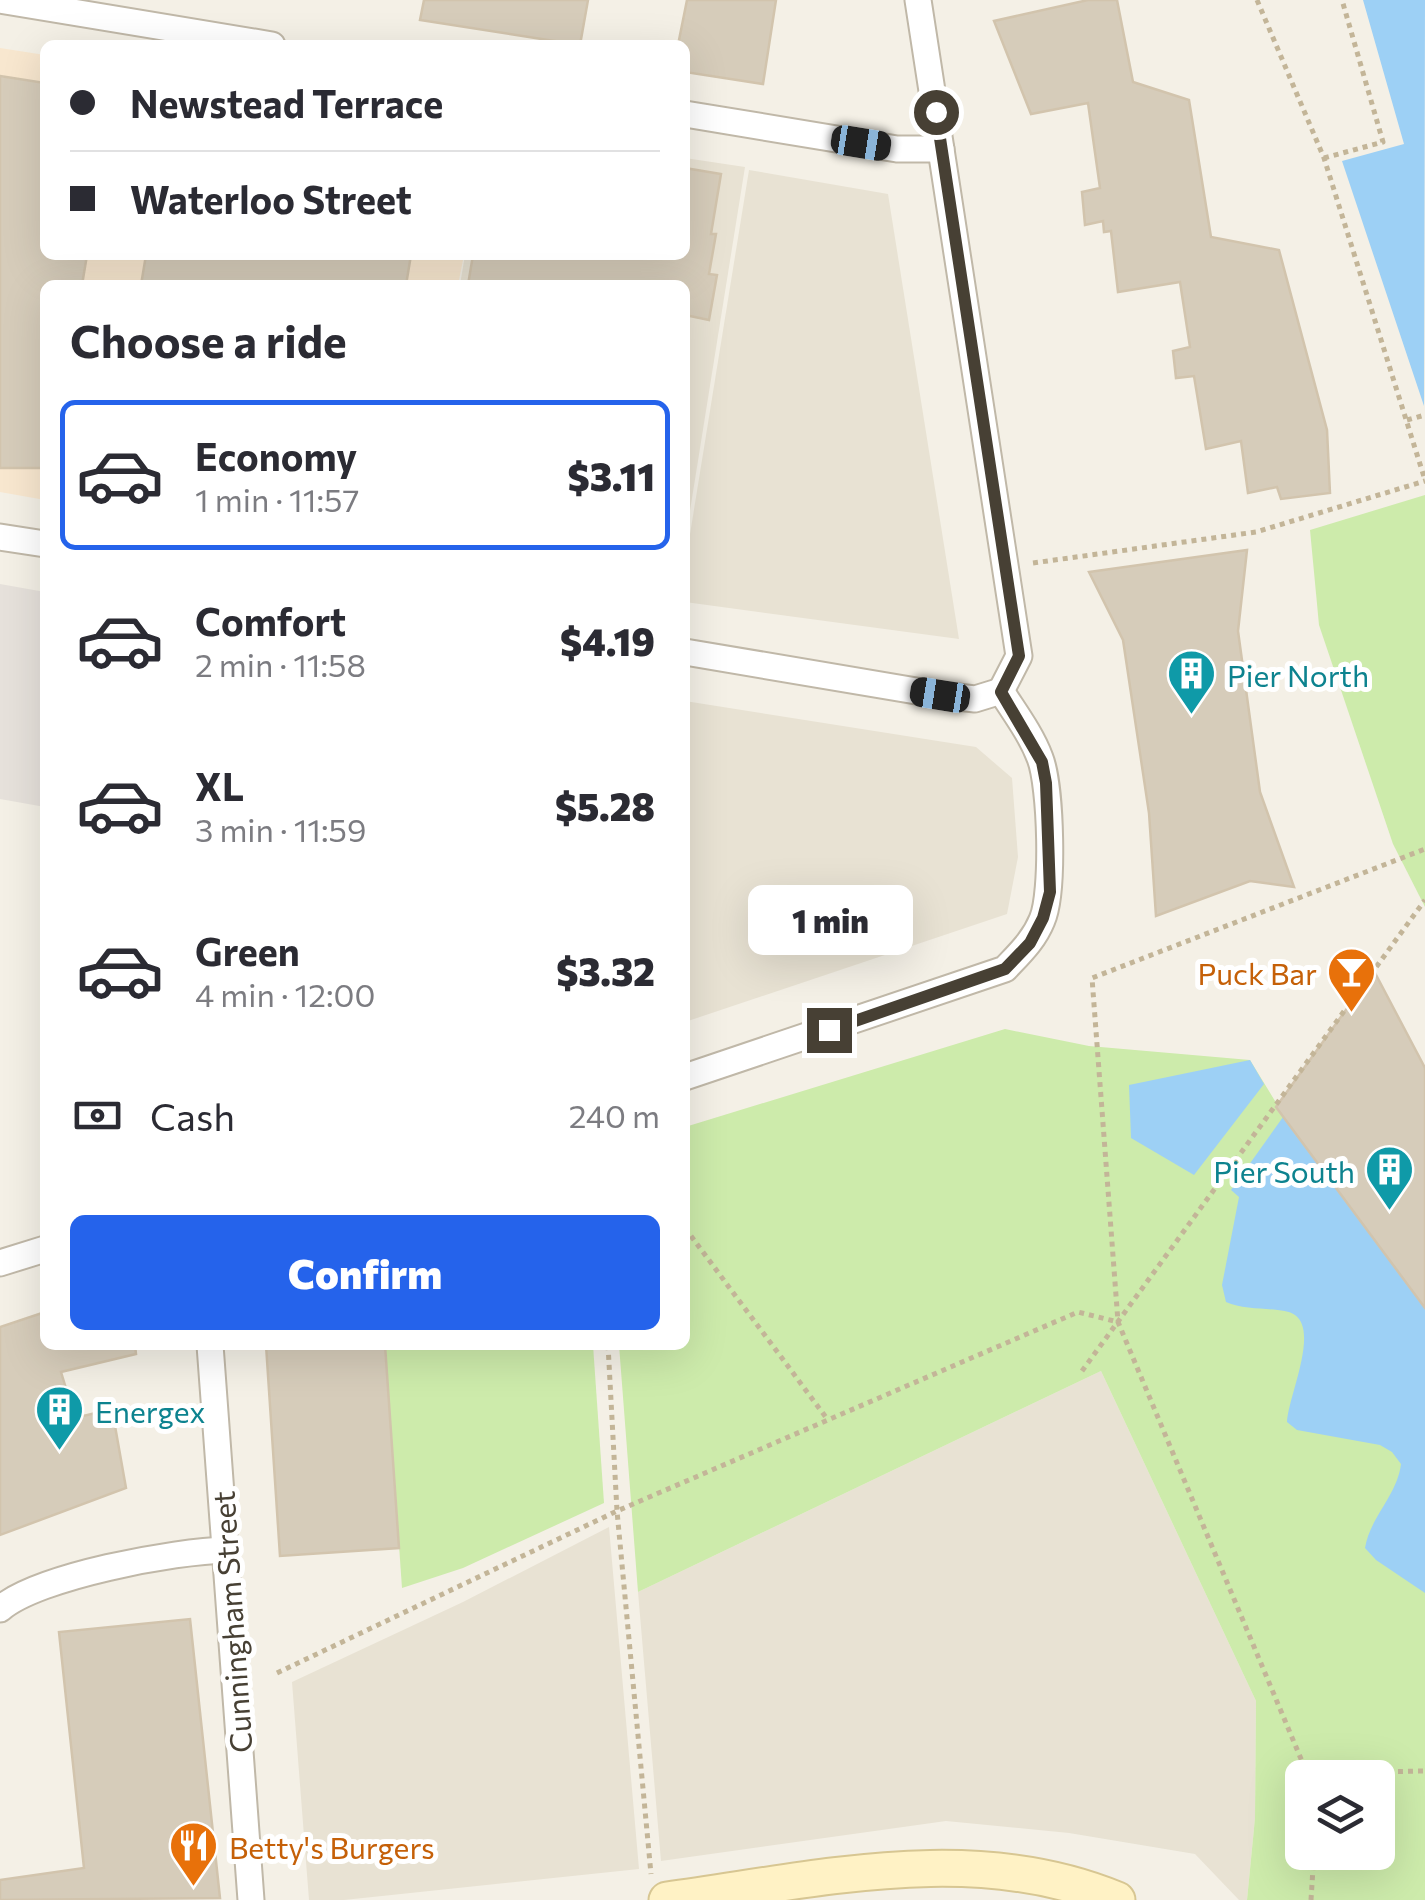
<!DOCTYPE html>
<html lang="en">
<head>
<meta charset="utf-8">
<style>
  body { margin:0; font-family:Commissioner,sans-serif; background:#f2f2f3; color:#2b2b33; height:100vh; display:flex; flex-direction:column; font-size:38px; white-space:nowrap }
  * { box-sizing:border-box; margin:0 }
  p { font-size:32px; color:#7c7c81 }
  .icon { flex:none; width:55px; height:55px; fill:none; stroke:currentColor; stroke-width:2; stroke-linecap:round; stroke-linejoin:round }
  .map { position:relative; flex:1; overflow:hidden }
  .drawer { position:absolute; left:40px; top:280px; width:650px; height:1070px; display:flex; flex-direction:column; background:#fff; border-radius:15px; box-shadow:0 10px 40px #0002 }
  .drawer>* { flex:none }
  .top-card { position:absolute; left:40px; top:40px; width:650px; height:220px; border-radius:15px; box-shadow:0 10px 40px #0002; display:grid; align-content:center; height:220px; padding:0 30px; background:#fff }
  .buttons { position:absolute; left:1285px; top:1760px; display:grid; gap:20px }
  .buttons a { display:grid; place-items:center; width:110px; height:110px; border-radius:15px; background:#fff; box-shadow:0 10px 40px #0002; font-size:50px }
  .end { position:absolute; width:45px; height:45px; margin:-22px; border:12px solid #474034; background:#fff; box-shadow:0 0 0 5px #fff }
  .from { border-radius:50% }
  .bubble { position:absolute; height:70px; border-radius:15px; background:#fff; box-shadow:0 10px 40px #0002; font-size:32px; font-weight:800; line-height:70px; text-align:center }
  .car { position:absolute; width:30px; height:60px; margin:-30px -15px; border-radius:12px; box-shadow:0 0 8px 2px #0007; background:linear-gradient(#222 24%,#8ab4d8 0 40%,#222 0 76%,#8ab4d8 0 86%,#222 0) }
  .top-card b { display:flex; align-items:center; gap:35px; height:95px; font-size:38px }
  .top-card b+b { border-top:2px solid #e1e1e2 }
  .top-card i { width:25px; height:25px; background:#2b2b33 }
  ul { padding:0; list-style:none }
  li { display:flex; align-items:center; gap:30px; height:150px; margin:0 20px 15px; padding:0 10px; border:5px solid transparent; border-radius:15px }
  li div { flex:1 }
  li b { display:block; font-size:38px }
  li em { font-style:normal; font-weight:800 }
  li.selected { border-color:#2563eb }
  li>.icon { width:90px; height:90px; stroke-width:1.5 }
  h2 { padding:0 30px; font-size:45px; line-height:120px }
  .pay { display:flex; align-items:center; gap:25px; height:110px; padding:0 30px; font-size:38px }
  .pay p { margin-inline-start:auto }
  .action { display:flex; gap:20px; margin-top:auto; padding:20px 30px }
  .action a { flex:1; height:115px; border-radius:15px; background:#2563eb; color:#fff; font-size:40px; font-weight:800; line-height:115px; text-align:center }
  .map>svg:first-child { display:block }
  .residential { fill:#e8e2d3 }
  .commercial { fill:#f8e7cf }
  .industrial { fill:#e6e1db }
  .green { fill:#cdebab; fill-rule:evenodd }
  .water { fill:#9dd0f5 }
  .building { fill:#d6ccba; stroke:#d2c4ad; stroke-width:2.5 }
  .lines { fill:none; stroke-linecap:round; stroke-linejoin:round }
  .street-casing { stroke:#c0b8a8; stroke-width:29 }
  .secondary-casing { stroke:#d7c692; stroke-width:39 }
  .path { stroke:#c3b598; stroke-width:5; stroke-dasharray:5 5; stroke-linecap:butt }
  .street { stroke:#fff; stroke-width:25 }
  .secondary { stroke:#fff2c5; stroke-width:35 }
  .route { stroke:#474034; stroke-width:12 }
  .labels { text-anchor:middle; dominant-baseline:central; stroke-width:10; stroke-linejoin:round; paint-order:stroke }
  .culture-label { font-size:30px; fill:#0d838f; stroke:#fff; text-anchor:start }
  .food-label { font-size:30px; fill:#c56008; stroke:#fff; text-anchor:end }
  .street-label { font-size:30px; fill:#474034; stroke:#fff }
</style>
</head>
<body>
<div class="map">
<svg width="1425" height="1900" viewBox="0 0 1425 1900">
  <rect width="100%" height="100%" fill="#f4f0e6"/>
  <g class="residential">
    <polygon points="685,158 745,167 685,542 685,285 460,285 465,255 685,255"/>
    <polygon points="749,170 888,194 959,639 685,602 685,565"/>
    <polygon points="685,701 976,747 1012,778 1018,857 1007,914 685,1022"/>
    <polygon points="1101,1371 1256,1701 1255,1818 1247,1900 1239,1900 1195,1854 1069,1833 946,1821 661,1861 638,1592"/>
    <polygon points="609,1527 639,1869 344,1900 309,1900 292,1682 463,1602"/>
  </g>
  <polygon class="commercial" points="0,48 45,55 45,255 464,255 458,285 45,285 45,500 0,492"/>
  <polygon class="industrial" points="0,584 45,592 45,807 0,799"/>
  <g class="green">
    <polygon points="1425,495 1425,907 1393,844 1319,625 1310,530"/>
    <path d="M1005 1029 1089 1046 1250 1060 1286 1119 1425 1308V1900H1247L1255 1818 1256 1701 1101 1371 638 1592 619 1345H685V1127ZM1302 1778H1378V1852H1302Z"/>
    <polygon points="385,1345 593,1345 604,1503 463,1568 402,1588"/>
  </g>
  <g class="water">
    <polygon points="1363,0 1425,0 1424,406 1342,161 1404,144"/>
    <polygon points="1250,1060 1264,1084 1194,1175 1131,1138 1129,1085"/>
    <path d="M1283 1117 1425 1308V1593L1376 1560 1365 1548C1370 1517 1397 1496 1401 1464L1392 1452 1380 1445 1297 1430 1287 1422C1288 1397 1319 1332 1295 1315 1283 1306 1248 1312 1226 1302L1222 1285 1239 1197 1231 1190Z"/>
  </g>
  <g class="building">
    <polygon points="424,0 588,0 580,45 420,20"/>
    <polygon points="687,0 776,0 763,84 685,72 685,45 678,45"/>
    <polygon points="1088,0 1117,0 1133,82 1189,100 1211,237 1279,250 1327,430 1330,493 1281,499 1277,487 1248,493 1241,441 1206,449 1194,376 1176,378 1173,351 1190,347 1180,282 1118,292 1111,231 1104,232 1103,221 1085,225 1082,192 1100,188 1088,103 1031,114 994,21"/>
    <polygon points="0,76 45,83 45,255 87,255 82,285 45,285 45,468 0,468"/>
    <polygon points="685,168 721,174 711,234 716,234 709,274 717,275 709,320 685,315 685,285 468,285 473,255 685,255"/>
    <polygon points="146,255 411,255 406,285 141,285"/>
    <polygon points="1247,550 1238,631 1260,792 1294,887 1250,881 1156,916 1149,813 1123,640 1089,572"/>
    <polygon points="1374,971 1425,1068 1425,1308 1276,1107"/>
    <polygon points="45,1312 45,1345 135,1345 136,1354 61,1372 75,1418 112,1409 126,1488 0,1535 0,1327"/>
    <polygon points="266,1345 385,1345 399,1548 280,1556"/>
    <polygon points="190,1619 220,1898 0,1900 0,1880 84,1868 59,1632"/>
  </g>
  <g class="lines">
    <defs>
      <g id="street">
        <polyline points="0,0 272,45"/>
        <polyline points="918,0 1019,656 1001,691"/>
        <polyline points="685,114 897,149 941,149"/>
        <polyline points="0,537 45,544"/>
        <polyline points="685,652 940,695 975,699 1001,691"/>
        <path d="M685 1077 1005 969C1020 953 1034 940 1042 920 1054 893 1051 786 1040 758 1031 734 1015 713 1001 691"/>
        <polyline points="0,1263 45,1249"/>
        <polyline points="210,1345 251,1900"/>
        <path d="M0 1609C38 1576 175 1551 227 1550"/>
      </g>
      <path id="secondary" d="M667 1900C816 1880 973 1840 1117 1900"/>
    </defs>
    <use href="#street" class="street-casing"/>
    <use href="#secondary" class="secondary-casing"/>
    <g class="path">
      <polyline points="1257,0 1324,158 1425,480"/>
      <polyline points="1324,158 1383,142 1342,0"/>
      <polyline points="1407,420 1425,415"/>
      <polyline points="1033,563 1256,532 1425,481"/>
      <polyline points="685,1228 828,1420"/>
      <polyline points="608,1345 617,1511 651,1874"/>
      <polyline points="1082,1371 1425,900"/>
      <polyline points="277,1673 617,1511 1078,1312 1118,1322"/>
      <polyline points="1308,1773 1425,1771"/>
      <polyline points="1309,1778 1118,1322 1092,978 1425,849"/>
      <polyline points="1311,1900 1314,1852"/>
    </g>
    <use href="#street" class="street"/>
    <use href="#secondary" class="secondary"/>
  </g>
  <g class="lines">
    <polyline class="route" points="829,1030 1005,969 1030,943 1043,918 1050,892 1046,783 1042,762 1001,692 1019,656 936,112"/>
  </g>
  <defs>
    <symbol id="building-pin" viewBox="-11 -11 22 30"><path d="M0 17L-7.5 6A9.5 9.5 0 1 1 7.5 6Z" fill="#0f9aa8" stroke="#fff"/><path d="M-4-6H4V6H1V3H-1V6H-4ZM-2.5-4.3h1.7v1.8h-1.7ZM.8-4.3h1.7v1.8H.8ZM-2.5-1h1.7V.8h-1.7ZM.8-1h1.7V.8H.8Z" fill="#fff"/></symbol>
    <symbol id="bar-pin" viewBox="-11 -11 22 30"><path d="M0 17L-7.5 6A9.5 9.5 0 1 1 7.5 6Z" fill="#e8710a" stroke="#fff"/><path d="M-6-5H6L.8 .8V4.5H3.5V6h-7V4.5H-.8V.8Z" fill="#fff"/></symbol>
    <symbol id="restaurant-pin" viewBox="-11 -11 22 30"><path d="M0 17L-7.5 6A9.5 9.5 0 1 1 7.5 6Z" fill="#e8710a" stroke="#fff"/><path d="M-5-6h1v4h1v-4h1v4h1v-4h1v5L-1.5 .5V6h-2V.5L-5-1ZM5-6V6H3V1.5H1.5Q1.5-4 5-6Z" fill="#fff"/></symbol>
  </defs>
  <g fill-rule="evenodd">
    <use href="#building-pin" x="1164" y="646" width="55" height="75"/>
    <use href="#bar-pin" x="1324" y="944" width="55" height="75"/>
    <use href="#building-pin" x="1362" y="1142" width="55" height="75"/>
    <use href="#building-pin" x="32" y="1382" width="55" height="75"/>
    <use href="#restaurant-pin" x="166" y="1818" width="55" height="75"/>
  </g>
  <g class="labels">
    <g class="culture-label">
      <text x="1227" y="674">Pier North</text>
      <text x="1355" y="1170" text-anchor="end">Pier South</text>
      <text x="95" y="1410">Energex</text>
    </g>
    <g class="food-label">
      <text x="1317" y="972">Puck Bar</text>
      <text x="229" y="1846" text-anchor="start">Betty's Burgers</text>
    </g>
    <g class="street-label">
      <text transform="translate(231 1622) rotate(-94)">Cunningham Street</text>
    </g>
  </g>
</svg>
<div class="buttons">
<a><svg class="icon" aria-label="layers" viewBox="0 0 24 24"><path d="M12 4l9 5-9 5-9-5zM3 14l9 5 9-5"/></svg></a>
</div>
<i class="end from" style="left:936px;top:112px"></i>
<i class="end" style="left:829px;top:1030px"></i>
<div class="bubble" style="left:748px;top:885px;width:165px">1 min</div>
<i class="car" style="left:861px;top:143px;rotate:99deg"></i>
<i class="car" style="left:940px;top:695px;rotate:279deg"></i>
<div class="top-card">
<b><i class="from"></i>Newstead Terrace</b>
<b><i></i>Waterloo Street</b>
</div>
<section class="drawer">
<h2>Choose a ride</h2>
<ul>
<li class="selected"><svg class="icon" aria-label="car" viewBox="0 0 24 24"><path d="M5 17H2v-5l4-1 3-4h7l3 4 3 1v5h-3M9 17h6M6 11h13"/><circle cx="7" cy="17" r="2"/><circle cx="17" cy="17" r="2"/></svg><div><b>Economy</b><p>1 min · 11:57</p></div><em>$3.11</em></li>
<li><svg class="icon" aria-label="car" viewBox="0 0 24 24"><path d="M5 17H2v-5l4-1 3-4h7l3 4 3 1v5h-3M9 17h6M6 11h13"/><circle cx="7" cy="17" r="2"/><circle cx="17" cy="17" r="2"/></svg><div><b>Comfort</b><p>2 min · 11:58</p></div><em>$4.19</em></li>
<li><svg class="icon" aria-label="car" viewBox="0 0 24 24"><path d="M5 17H2v-5l4-1 3-4h7l3 4 3 1v5h-3M9 17h6M6 11h13"/><circle cx="7" cy="17" r="2"/><circle cx="17" cy="17" r="2"/></svg><div><b>XL</b><p>3 min · 11:59</p></div><em>$5.28</em></li>
<li><svg class="icon" aria-label="car" viewBox="0 0 24 24"><path d="M5 17H2v-5l4-1 3-4h7l3 4 3 1v5h-3M9 17h6M6 11h13"/><circle cx="7" cy="17" r="2"/><circle cx="17" cy="17" r="2"/></svg><div><b>Green</b><p>4 min · 12:00</p></div><em>$3.32</em></li>
</ul>
<div class="pay"><svg class="icon" aria-label="cash" viewBox="0 0 24 24"><path d="M3 7h18v10H3z"/><circle cx="12" cy="12" r="2"/></svg>Cash<p>240 m</p></div>
<div class="action"><a>Confirm</a></div>
</section>
</div>
</body>
</html>
